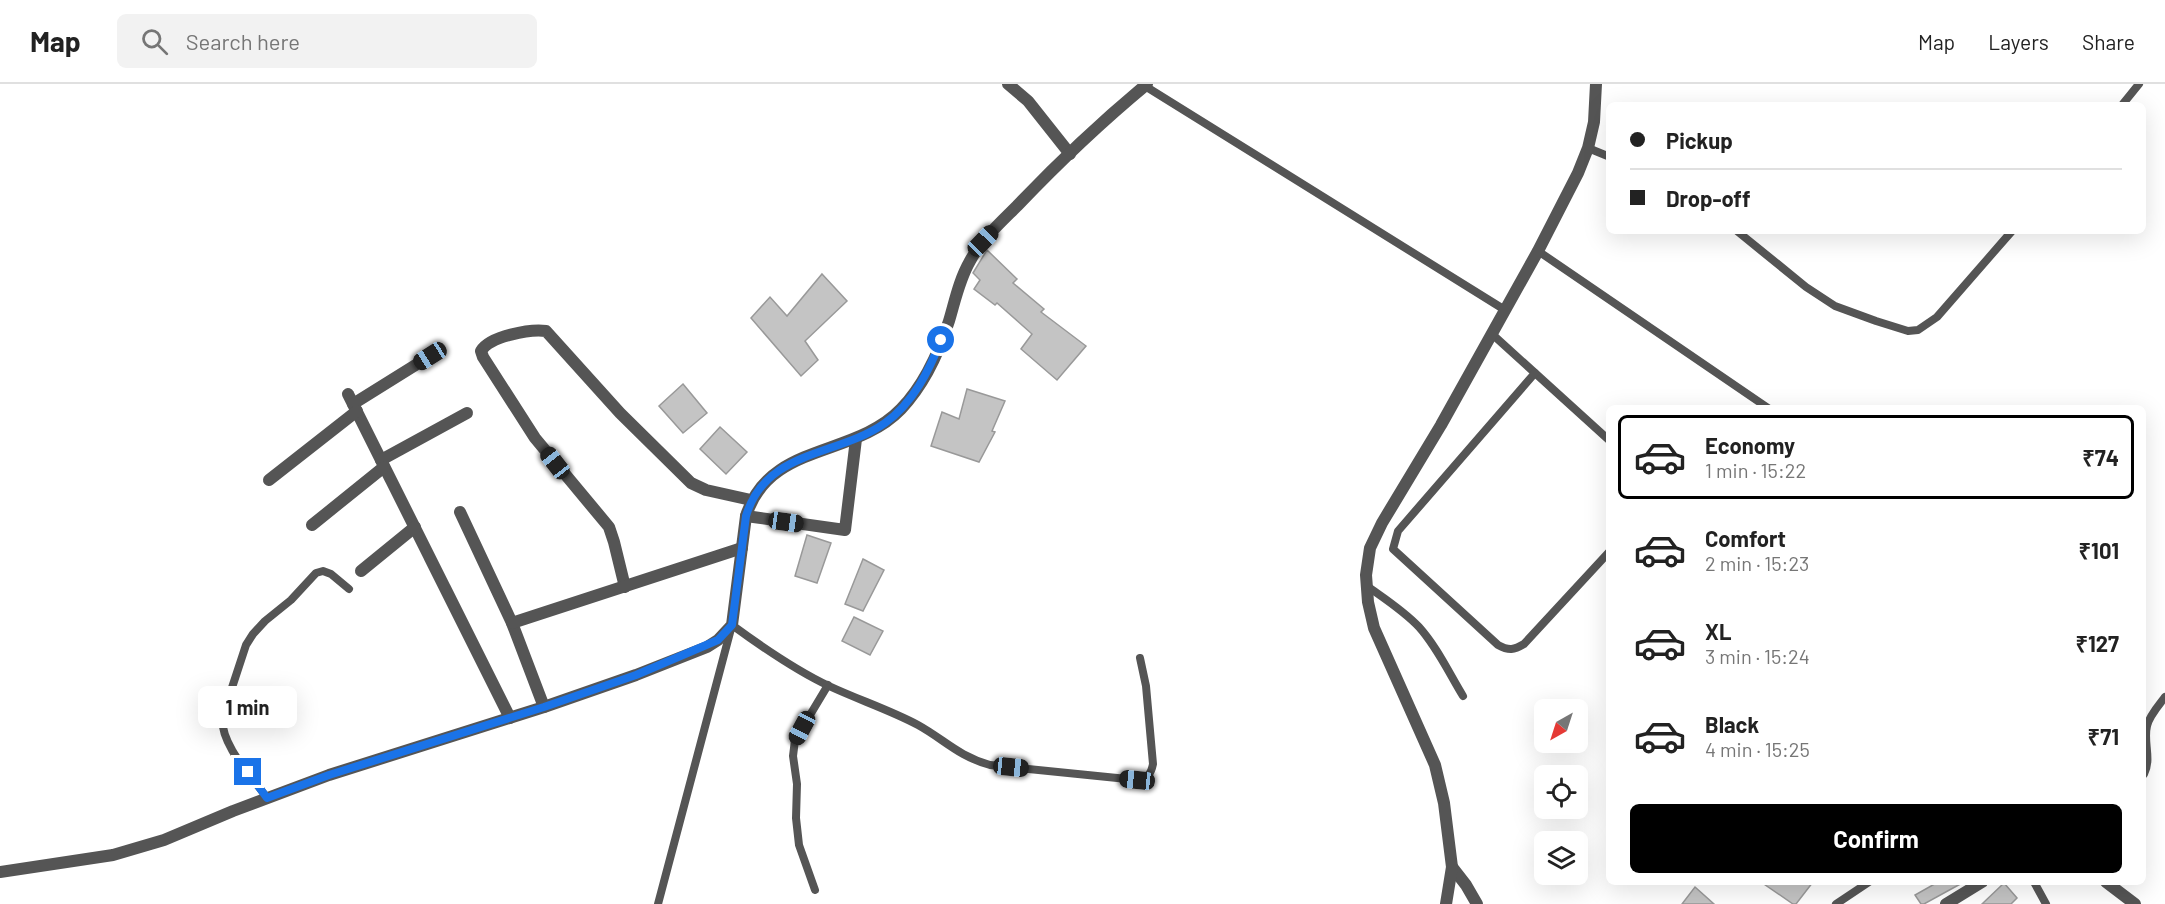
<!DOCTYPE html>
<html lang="en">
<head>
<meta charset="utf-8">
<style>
  body { margin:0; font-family:Barlow,sans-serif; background:#f2f2f2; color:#222; height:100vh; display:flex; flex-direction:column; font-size:22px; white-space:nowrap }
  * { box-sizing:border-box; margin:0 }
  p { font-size:20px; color:#767676 }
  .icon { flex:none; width:33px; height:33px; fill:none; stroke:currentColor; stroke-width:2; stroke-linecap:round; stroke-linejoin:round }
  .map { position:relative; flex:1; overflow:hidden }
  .details { position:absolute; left:1606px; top:321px; width:540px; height:480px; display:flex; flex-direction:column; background:#fff; border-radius:9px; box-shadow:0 6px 24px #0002 }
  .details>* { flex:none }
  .guide { position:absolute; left:1606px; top:18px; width:540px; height:132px; border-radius:9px; box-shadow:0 6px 24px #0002; display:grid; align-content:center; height:132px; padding:0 24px; background:#fff }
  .needle { width:39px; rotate:219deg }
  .buttons { position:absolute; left:1534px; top:615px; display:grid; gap:12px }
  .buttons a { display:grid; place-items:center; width:54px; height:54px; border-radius:9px; background:#fff; box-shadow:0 6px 24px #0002; font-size:30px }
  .end { position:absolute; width:27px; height:27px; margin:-14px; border:8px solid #1a73e8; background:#fff; box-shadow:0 0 0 3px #fff }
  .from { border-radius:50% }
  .bubble { position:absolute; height:42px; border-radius:9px; background:#fff; box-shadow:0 6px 24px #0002; font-size:20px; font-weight:700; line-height:42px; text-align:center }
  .car { position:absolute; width:18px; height:36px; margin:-18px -9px; border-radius:8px; box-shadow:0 0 4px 2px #0007; background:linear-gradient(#222 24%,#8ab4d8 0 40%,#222 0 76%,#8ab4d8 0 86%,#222 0) }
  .guide b { display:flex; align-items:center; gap:21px; height:57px; font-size:22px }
  .guide b+b { border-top:2px solid #e0e0e0 }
  .guide i { width:15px; height:15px; background:#222 }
  ul { padding:10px 0 0; list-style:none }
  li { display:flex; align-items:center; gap:18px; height:84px; margin:0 12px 9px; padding:0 12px; border:3px solid transparent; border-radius:9px }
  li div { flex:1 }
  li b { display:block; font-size:22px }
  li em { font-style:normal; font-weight:700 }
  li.current { border-color:#000 }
  li>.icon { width:54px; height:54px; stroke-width:1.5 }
  .action { display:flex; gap:12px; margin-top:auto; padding:12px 24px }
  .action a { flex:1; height:69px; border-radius:9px; background:#000; color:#fff; font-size:24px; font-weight:700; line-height:69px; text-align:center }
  header { display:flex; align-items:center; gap:36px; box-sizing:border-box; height:84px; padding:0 30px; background:#fff; border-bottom:2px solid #e0e0e0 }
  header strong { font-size:28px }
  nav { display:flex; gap:33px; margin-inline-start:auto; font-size:21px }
  .search { width:420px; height:54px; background:#f2f2f2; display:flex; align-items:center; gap:15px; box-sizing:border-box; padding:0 21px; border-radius:9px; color:#767676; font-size:22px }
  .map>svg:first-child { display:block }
  .building { fill:#c4c4c4; stroke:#999; stroke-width:1.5 }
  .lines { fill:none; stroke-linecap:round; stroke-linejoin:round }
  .service { stroke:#555; stroke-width:8 }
  .minor { stroke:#555; stroke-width:12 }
  .route { stroke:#1a73e8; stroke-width:8 }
</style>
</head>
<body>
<header>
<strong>Map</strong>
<div class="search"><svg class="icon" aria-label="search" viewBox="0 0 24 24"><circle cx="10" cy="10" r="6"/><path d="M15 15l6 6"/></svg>Search here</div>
<nav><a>Map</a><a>Layers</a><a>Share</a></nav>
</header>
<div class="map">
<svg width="2165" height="820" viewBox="0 0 2165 820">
  <rect width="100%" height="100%" fill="#fff"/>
  <g class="building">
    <polygon points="987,166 1017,195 1013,199 1044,225 1041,228 1086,262 1057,296 1021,265 1032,250 997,219 995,221 974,205 980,196 973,189"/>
    <polygon points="822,190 847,217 805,257 818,276 801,292 751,234 770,213 787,232"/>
    <polygon points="683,300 707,329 683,349 659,322"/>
    <polygon points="967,305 1005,317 992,347 995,348 979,378 931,362 942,328 959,335"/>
    <polygon points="720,343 747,368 726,390 700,365"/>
    <polygon points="807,451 831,459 817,499 795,492"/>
    <polygon points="863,475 884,486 863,527 845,520"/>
    <polygon points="854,533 883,547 870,571 842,557"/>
    <polygon points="1761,798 1813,798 1796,820 1793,820"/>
    <polygon points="1938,798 1964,798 1924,820 1921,820 1915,811"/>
    <polygon points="2004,799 2017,814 2011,820 1982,820"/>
    <polygon points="1695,803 1714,820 1682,820"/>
  </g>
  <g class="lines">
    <g class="service">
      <polyline points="1145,2 1505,226"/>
      <polyline points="2122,21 2139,0"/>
      <polyline points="1588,64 1610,73"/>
      <polyline points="1737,147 1806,203 1835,222 1876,237 1908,247 1918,246 1937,233 2012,147"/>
      <polyline points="1538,167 1768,324"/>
      <polyline points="1492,250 1610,357"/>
      <path d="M1535 289 1398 447 1393 465 1498 561C1509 567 1514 566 1524 560L1610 467"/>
      <path d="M1367 502C1385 515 1404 527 1419 543 1437 563 1449 589 1463 612"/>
      <path d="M2144 690C2152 675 2143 658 2147 642 2149 632 2159 621 2165 613"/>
      <path d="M267 714C251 691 222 663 222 634L246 561 253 550 265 537 291 516 316 489 323 487 331 490 349 505"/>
      <polyline points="2034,798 2046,820"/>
      <polyline points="815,806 799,761 796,734 797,700 793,672 795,656 828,601"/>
      <path d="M658 820 732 541C762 563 795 586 829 602 859 616 890 626 918 641 945 656 958 672 990 681L1137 696C1148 694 1151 690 1153 680L1146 602 1140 574"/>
      <polyline points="1836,820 1869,798"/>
    </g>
    <g class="minor">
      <polyline points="1008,0 1028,17 1070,70"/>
      <polyline points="348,310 510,634"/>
      <polyline points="353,320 430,272"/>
      <polyline points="381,376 467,329"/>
      <polyline points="269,396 357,327"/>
      <polyline points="460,428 512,539 544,623"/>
      <polyline points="746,432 845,446 856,355"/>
      <polyline points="312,441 384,383"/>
      <polyline points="361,487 415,443"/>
      <path d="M625 503 614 458 609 443 535 354 483 273 481 267C490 252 530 245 546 247L620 329 691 399 706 406 751 416"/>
      <polyline points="512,539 742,464"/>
      <polyline points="1452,783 1466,801 1477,820"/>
      <path d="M0 788 113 771 164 756 233 727 329 691 544 623 636 591 707 563 718 556 732 541 746 432C769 358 854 374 901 325 924 301 939 268 949 237 955 217 959 196 970 177 981 156 1000 139 1017 122 1058 79 1101 38 1147 0"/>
      <polyline points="2106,798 2135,820"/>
      <polyline points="1446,820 1452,783 1444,719 1435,681 1374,544 1368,518 1366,491 1370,464 1382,439 1441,341 1538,167 1578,89 1588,64 1594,38 1596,0"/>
      <polyline points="1946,820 1982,798"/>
    </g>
  </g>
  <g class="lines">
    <path class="route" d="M248 688 267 714 329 691 544 623 636 591 718 556 732 541 746 432C766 365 837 373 885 339 913 319 929 287 941 256"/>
  </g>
</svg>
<div class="buttons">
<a><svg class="needle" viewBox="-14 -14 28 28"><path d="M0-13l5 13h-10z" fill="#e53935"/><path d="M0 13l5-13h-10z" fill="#767676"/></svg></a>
<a><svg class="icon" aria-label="locate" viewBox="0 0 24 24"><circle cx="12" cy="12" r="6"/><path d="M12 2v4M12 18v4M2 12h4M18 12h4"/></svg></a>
<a><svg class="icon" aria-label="layers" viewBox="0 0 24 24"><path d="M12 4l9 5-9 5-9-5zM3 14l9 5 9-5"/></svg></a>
</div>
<i class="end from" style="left:941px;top:256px"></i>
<i class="end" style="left:248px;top:688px"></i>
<div class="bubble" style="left:198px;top:602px;width:99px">1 min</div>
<i class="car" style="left:983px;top:157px;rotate:44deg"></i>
<i class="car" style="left:430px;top:272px;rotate:238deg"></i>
<i class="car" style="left:555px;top:379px;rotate:322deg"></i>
<i class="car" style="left:786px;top:438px;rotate:98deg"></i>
<i class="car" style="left:802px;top:644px;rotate:208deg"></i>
<i class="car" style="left:1011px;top:683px;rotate:96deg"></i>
<i class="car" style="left:1137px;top:696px;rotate:276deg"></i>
<div class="guide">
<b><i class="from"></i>Pickup</b>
<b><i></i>Drop-off</b>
</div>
<section class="details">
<ul>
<li class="current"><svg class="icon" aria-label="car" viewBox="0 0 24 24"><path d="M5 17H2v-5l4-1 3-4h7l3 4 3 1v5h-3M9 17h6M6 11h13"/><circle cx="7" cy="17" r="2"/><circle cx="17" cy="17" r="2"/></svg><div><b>Economy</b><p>1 min · 15:22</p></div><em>₹74</em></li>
<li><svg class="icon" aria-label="car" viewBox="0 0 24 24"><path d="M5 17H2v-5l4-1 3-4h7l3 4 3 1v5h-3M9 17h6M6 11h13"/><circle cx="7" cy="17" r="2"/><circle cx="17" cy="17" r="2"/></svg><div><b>Comfort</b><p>2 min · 15:23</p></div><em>₹101</em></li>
<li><svg class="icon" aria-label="car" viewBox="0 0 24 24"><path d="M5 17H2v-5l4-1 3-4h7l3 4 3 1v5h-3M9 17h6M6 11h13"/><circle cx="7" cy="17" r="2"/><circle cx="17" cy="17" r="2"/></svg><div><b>XL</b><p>3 min · 15:24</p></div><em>₹127</em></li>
<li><svg class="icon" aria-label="car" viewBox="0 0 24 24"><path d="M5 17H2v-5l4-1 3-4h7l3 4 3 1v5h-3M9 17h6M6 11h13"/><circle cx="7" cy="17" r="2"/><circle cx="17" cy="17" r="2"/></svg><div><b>Black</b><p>4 min · 15:25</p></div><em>₹71</em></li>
</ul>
<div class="action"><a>Confirm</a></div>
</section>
</div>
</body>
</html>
